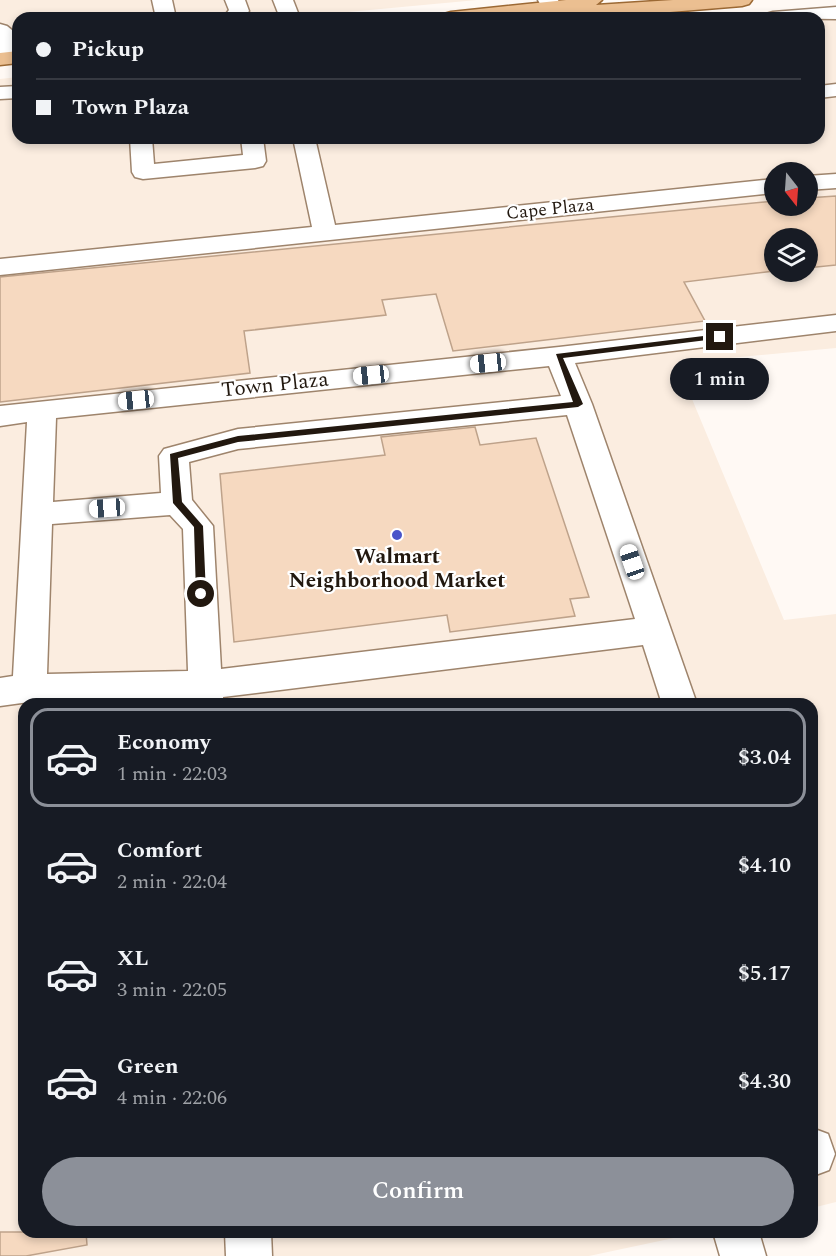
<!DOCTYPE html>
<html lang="en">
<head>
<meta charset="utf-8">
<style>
  body { margin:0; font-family:Spectral,serif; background:#242831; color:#f1f3f6; height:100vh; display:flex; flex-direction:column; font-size:22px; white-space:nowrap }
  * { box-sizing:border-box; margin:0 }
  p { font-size:20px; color:#9ea1a6 }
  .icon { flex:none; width:33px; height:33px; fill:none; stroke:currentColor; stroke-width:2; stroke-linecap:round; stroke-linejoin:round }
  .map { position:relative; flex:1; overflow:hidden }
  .details { position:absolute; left:18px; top:698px; width:800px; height:540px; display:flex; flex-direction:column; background:#171b24; border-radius:18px; box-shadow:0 3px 9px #0003 }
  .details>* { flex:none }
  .banner { position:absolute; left:12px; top:12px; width:813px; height:132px; border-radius:18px; box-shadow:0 3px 9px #0003; display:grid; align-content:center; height:132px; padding:0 24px; background:#171b24 }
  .needle { width:39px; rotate:163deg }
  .fabs { position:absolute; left:764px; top:162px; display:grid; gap:12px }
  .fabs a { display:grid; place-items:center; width:54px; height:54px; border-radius:50%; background:#171b24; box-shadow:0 3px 9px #0003; font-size:30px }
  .end { position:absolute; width:27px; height:27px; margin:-14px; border:8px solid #22180f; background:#fff; box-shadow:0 0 0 3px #fff }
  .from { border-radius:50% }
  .bubble { position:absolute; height:42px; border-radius:21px; background:#171b24; box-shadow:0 3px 9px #0003; font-size:20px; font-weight:600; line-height:42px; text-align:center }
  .car { position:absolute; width:18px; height:36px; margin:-18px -9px; border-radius:8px; box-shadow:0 0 4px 2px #0007; background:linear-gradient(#fff 24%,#345 0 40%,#fff 0 76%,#345 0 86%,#fff 0) }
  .banner b { display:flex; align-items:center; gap:21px; height:57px; font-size:22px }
  .banner b+b { border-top:2px solid #363941 }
  .banner i { width:15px; height:15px; background:#f1f3f6 }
  ul { padding:10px 0 0; list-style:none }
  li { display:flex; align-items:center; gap:18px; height:99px; margin:0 12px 9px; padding:0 12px; border:3px solid transparent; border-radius:18px }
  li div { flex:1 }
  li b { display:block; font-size:22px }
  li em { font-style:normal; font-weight:600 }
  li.current { border-color:#8c9099 }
  li>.icon { width:54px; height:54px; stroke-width:1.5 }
  .cta { display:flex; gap:12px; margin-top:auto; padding:12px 24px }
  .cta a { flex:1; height:69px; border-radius:36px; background:#8c9099; color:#fff; font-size:24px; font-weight:600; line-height:69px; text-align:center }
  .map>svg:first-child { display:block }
  .built { fill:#fbede0; fill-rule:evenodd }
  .building { fill:#f6d9c0; stroke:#bea28a; stroke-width:1.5 }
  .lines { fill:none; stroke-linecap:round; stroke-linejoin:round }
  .minor-casing { stroke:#9e846c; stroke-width:3 }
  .major-casing { stroke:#9c6934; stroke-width:3 }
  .minor { fill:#fff; fill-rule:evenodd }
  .major { fill:#ebbf91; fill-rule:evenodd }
  .route { fill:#22180f }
  .poi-dot { fill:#4954c9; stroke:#fff; stroke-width:2 }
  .labels { text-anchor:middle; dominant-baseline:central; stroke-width:4.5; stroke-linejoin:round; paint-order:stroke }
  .far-street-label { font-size:18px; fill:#22180f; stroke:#fff }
  .street-label { font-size:21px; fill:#22180f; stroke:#fff }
  .poi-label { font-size:21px; font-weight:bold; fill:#22180f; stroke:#fff }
</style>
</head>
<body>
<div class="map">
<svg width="836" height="1256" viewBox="0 0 836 1256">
  <rect width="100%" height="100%" fill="#fff9f4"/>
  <g class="built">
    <polygon points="0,0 477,0 284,18 18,18 18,43 0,45"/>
    <path d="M836 9V348L677 363 784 620 836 614V1202L812 1208V704H24V1232H702L589 1256H0V79L18 77V138H819V18H724ZM774 172H807V206H774ZM774 238H807V272H774Z"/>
  </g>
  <g class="building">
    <polygon points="836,196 836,265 807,268 807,238 774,238 774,271 684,282 705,321 453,351 436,294 382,300 386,315 244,331 250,373 0,402 0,277 774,201 774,206 807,206 807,198"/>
    <polygon points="475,427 480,445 536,438 589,597 570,599 575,616 450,632 447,615 234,642 220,474 385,455 381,437"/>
    <polygon points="0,1232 86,1232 87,1245 26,1256 0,1256"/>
  </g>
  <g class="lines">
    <defs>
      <g id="minor">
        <polygon points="152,0 172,0 176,18 156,18"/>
        <polygon points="225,0 245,0 249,11 243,18 223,18 229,10"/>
        <polygon points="273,0 293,0 300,18 280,18"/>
        <polygon points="538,0 558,0 567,18 547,18"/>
        <polygon points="836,7 836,19 763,18 766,14 773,12"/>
        <polygon points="0,24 7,26 18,35 16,58 13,62 0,63"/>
        <polygon points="836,84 836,96 819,98 819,86"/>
        <polygon points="18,86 18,98 0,99 0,87"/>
        <polygon points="130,138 152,138 154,164 243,155 241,138 263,138 266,161 263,166 255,168 143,179 135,177 132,172"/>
        <polygon points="293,138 315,138 335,225 774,179 774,193 0,275 0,259 312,227"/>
        <polygon points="836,174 836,188 807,190 807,176"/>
        <path d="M836 315V331L575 363 592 404 697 704H662L643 645 223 697V704H189V699L29 702 0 706V678L13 676 27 422 0 426V406L559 347ZM549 366 561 396 238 429 164 449 159 456 161 493 53 502 56 418ZM567 415 635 619 221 669 213 526 192 500 189 462 238 449ZM170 515 183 529 188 671 47 674 52 524Z"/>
        <polygon points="812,1128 828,1134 835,1154 829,1170 813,1176"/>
        <polygon points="225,1232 271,1232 272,1256 226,1256"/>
        <polygon points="713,1232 759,1232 766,1256 720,1256"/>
      </g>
      <g id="major">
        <polygon points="566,0 602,0 596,5 673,0 752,0 749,4 742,6 610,17 552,15 516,18 441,18 444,14 451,12"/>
        <polygon points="18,51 18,63 0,65 0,53"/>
      </g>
    </defs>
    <use href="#minor" class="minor-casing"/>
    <use href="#major" class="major-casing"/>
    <use href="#minor" class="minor"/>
    <use href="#major" class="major"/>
  </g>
  <polygon class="route" points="720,334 723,335 723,338 563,358 583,404 578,407 238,442 178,458 182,502 203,526 206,594 201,598 196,594 194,527 173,503 170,454 238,436 573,402 556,354"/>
  <circle class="poi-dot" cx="397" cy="535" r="6"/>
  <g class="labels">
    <g class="far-street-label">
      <text transform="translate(550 209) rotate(-6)">Cape Plaza</text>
    </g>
    <g class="street-label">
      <text transform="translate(275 385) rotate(-6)">Town Plaza</text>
    </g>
    <g class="poi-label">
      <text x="397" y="557">Walmart<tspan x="397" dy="24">Neighborhood Market</tspan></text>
    </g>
  </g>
</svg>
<div class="fabs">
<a><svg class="needle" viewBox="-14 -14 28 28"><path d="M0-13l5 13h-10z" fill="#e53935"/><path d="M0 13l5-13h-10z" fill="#9ea1a6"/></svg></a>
<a><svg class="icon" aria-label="layers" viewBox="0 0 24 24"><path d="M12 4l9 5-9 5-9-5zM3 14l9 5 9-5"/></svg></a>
</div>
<i class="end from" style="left:201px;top:594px"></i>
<i class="end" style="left:720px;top:337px"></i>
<div class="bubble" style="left:670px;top:358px;width:99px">1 min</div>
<i class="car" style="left:488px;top:363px;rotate:264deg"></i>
<i class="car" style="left:371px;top:375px;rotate:264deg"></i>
<i class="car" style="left:136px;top:400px;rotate:264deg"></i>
<i class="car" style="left:107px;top:508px;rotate:266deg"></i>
<i class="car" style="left:632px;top:562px;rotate:341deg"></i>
<div class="banner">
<b><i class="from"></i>Pickup</b>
<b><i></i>Town Plaza</b>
</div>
<section class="details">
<ul>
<li class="current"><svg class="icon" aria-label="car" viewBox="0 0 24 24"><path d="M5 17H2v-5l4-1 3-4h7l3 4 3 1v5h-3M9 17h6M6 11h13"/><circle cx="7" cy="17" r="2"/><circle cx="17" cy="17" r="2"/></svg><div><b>Economy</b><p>1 min · 22:03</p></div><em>$3.04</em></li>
<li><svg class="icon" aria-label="car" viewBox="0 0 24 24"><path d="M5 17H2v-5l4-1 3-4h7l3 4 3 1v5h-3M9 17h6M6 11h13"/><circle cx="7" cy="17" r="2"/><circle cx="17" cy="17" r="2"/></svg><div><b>Comfort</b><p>2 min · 22:04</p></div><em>$4.10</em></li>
<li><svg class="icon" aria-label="car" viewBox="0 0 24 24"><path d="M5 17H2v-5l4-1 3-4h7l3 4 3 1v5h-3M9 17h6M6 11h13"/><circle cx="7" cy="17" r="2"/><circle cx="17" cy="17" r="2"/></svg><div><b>XL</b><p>3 min · 22:05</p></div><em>$5.17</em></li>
<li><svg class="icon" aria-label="car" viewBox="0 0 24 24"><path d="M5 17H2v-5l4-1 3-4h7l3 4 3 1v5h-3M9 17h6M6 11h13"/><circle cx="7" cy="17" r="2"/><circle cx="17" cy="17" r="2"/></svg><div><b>Green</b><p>4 min · 22:06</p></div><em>$4.30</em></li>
</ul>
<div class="cta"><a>Confirm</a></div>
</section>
</div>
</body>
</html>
